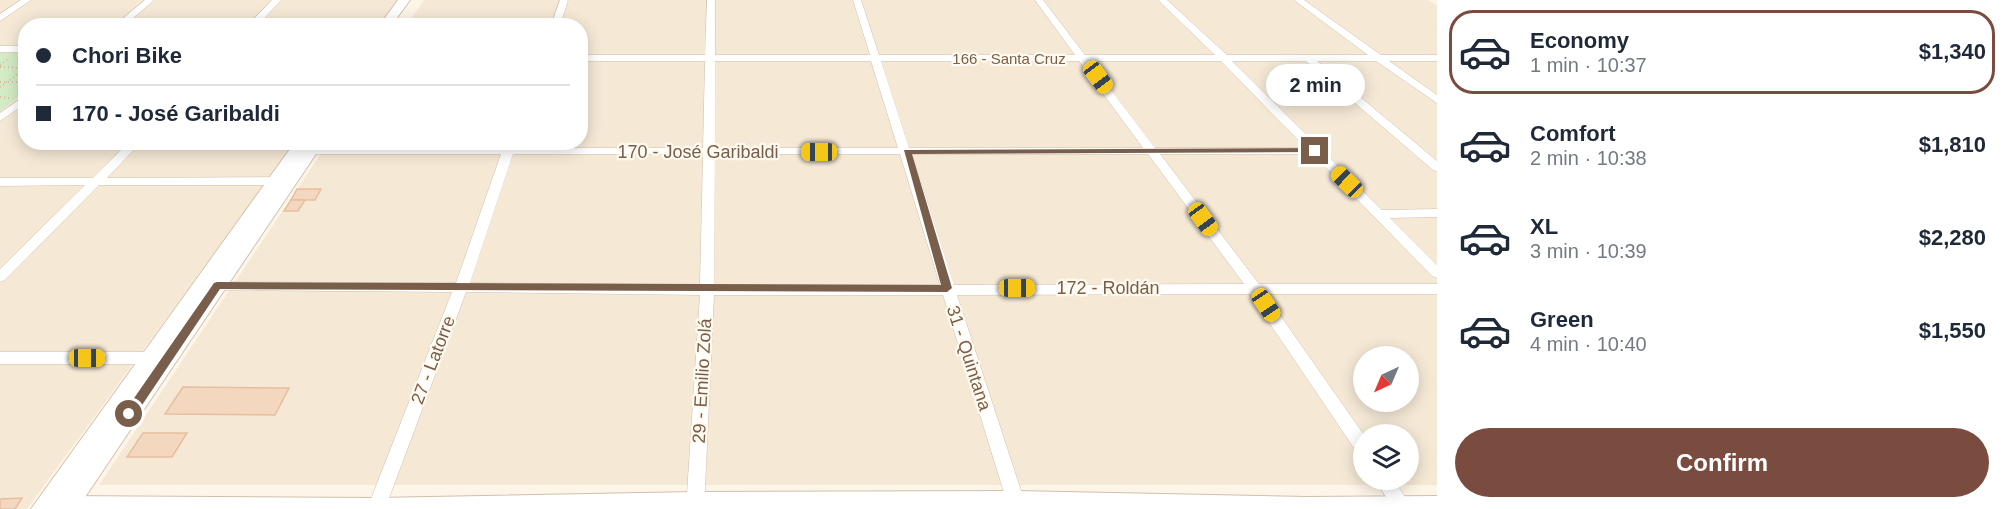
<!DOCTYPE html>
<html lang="en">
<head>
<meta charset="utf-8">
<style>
  body { margin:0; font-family:Arial,sans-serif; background:#f6f6f7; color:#1f2937; height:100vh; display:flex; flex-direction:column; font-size:22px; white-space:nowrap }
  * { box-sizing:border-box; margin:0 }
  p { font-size:20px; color:#747a83 }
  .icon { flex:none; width:33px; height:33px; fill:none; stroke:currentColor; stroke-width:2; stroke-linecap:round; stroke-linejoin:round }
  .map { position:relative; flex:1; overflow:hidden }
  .details { display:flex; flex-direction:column; background:#fff; width:570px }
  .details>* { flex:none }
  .top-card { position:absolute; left:18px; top:18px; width:570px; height:132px; border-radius:24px; box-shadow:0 3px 15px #0003; display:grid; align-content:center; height:132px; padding:0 18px; background:#fff }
  .needle { width:39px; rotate:224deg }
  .controls { position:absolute; left:1353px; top:346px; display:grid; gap:12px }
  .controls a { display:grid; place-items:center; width:66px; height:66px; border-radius:50%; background:#fff; box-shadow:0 3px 15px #0003; font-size:30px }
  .end { position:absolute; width:27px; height:27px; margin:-14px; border:8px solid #795e4b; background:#fff; box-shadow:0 0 0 3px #fff }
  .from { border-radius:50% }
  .bubble { position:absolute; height:42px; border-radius:21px; background:#fff; box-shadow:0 3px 15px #0003; font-size:20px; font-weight:800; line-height:42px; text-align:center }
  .car { position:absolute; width:18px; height:36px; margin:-18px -9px; border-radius:8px; box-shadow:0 0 4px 2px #0007; background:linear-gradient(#f5c518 24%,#345 0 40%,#f5c518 0 76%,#345 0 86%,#f5c518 0) }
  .top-card b { display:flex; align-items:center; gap:21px; height:57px; font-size:22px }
  .top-card b+b { border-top:2px solid #e0e1e3 }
  .top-card i { width:15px; height:15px; background:#1f2937 }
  ul { padding:10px 0 0; list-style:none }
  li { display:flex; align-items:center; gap:18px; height:84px; margin:0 12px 9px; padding:0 6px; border:3px solid transparent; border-radius:24px }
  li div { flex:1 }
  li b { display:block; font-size:22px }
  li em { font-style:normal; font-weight:800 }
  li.selected { border-color:#7a4c40 }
  li>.icon { width:54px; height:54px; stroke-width:1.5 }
  .cta { display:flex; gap:12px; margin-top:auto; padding:12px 18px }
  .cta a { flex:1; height:69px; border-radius:36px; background:#7a4c40; color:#fff; font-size:24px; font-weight:800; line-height:69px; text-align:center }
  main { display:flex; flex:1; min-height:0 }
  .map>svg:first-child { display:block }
  .residential { fill:#f5e9d6; fill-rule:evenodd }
  .green { fill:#d3ecc6 }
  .building { fill:#f3d7bf; stroke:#e7be9f; stroke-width:1.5 }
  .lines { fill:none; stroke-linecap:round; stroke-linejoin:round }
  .minor-casing { stroke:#d0bfad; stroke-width:1 }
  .tertiary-casing { stroke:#d0bfad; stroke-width:2 }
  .secondary-casing { stroke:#d6c1ad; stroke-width:2 }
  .path { stroke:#d9baa1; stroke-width:2; stroke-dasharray:1 3; stroke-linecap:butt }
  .minor { fill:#fff; fill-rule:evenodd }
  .tertiary { fill:#fff; fill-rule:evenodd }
  .secondary { fill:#fff; fill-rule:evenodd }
  .route { fill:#795e4b }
  .labels { text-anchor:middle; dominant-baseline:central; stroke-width:4.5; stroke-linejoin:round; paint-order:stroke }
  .far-street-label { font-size:15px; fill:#795e4b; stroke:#fffaef }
  .street-label { font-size:18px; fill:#795e4b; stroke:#fffaef }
</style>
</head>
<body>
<main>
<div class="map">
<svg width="1437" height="509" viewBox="0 0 1437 509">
  <rect width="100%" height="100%" fill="#fdf6e8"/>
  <g class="residential">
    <polygon points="0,0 398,0 379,25 26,26 26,142 294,143 27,509 0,509"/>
    <path d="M424 0H1428L1437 5V485H99L328 143 580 142V26L407 25ZM1364 357H1408V402H1364ZM1364 435H1408V480H1364Z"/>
  </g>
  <polygon class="green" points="0,53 26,53 25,91 0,111"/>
  <g class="building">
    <polygon points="297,189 321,189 315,200 291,200"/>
    <polygon points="291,200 305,200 298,211 284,211"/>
    <polygon points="183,387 289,388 275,415 165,414"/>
    <polygon points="143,433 187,433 172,457 127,457"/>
    <polygon points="22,498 15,509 0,509 0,499"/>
  </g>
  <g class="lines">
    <defs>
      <g id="minor">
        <polygon points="21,0 31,0 0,21 0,14"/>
        <polygon points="145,0 154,0 124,26 114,26"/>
        <polygon points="272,0 281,0 257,26 247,26"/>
        <polygon points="560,0 568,0 560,26 551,26"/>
        <path d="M707 0H715V55H870L853 0H861L879 55H1075L1035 0H1043L1085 55H1215L1158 0H1167L1227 55H1368L1294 0H1304L1381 55H1437V61H1389L1437 95V103L1376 61H1317L1437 161V171L1433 170 1306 61H1232L1382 210 1437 209V217L1390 218 1437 265V278L1432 276 1313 154H1160L1259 284H1437V294H1265L1364 435V456L1358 454 1250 294 957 295 1027 509H1009L943 295H714L704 509H686L700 295 466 292 385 509H367L452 292 209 290 202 285 204 282 456 283 501 154H300L296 153V149L503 148 506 142 514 143 515 148H703L705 61H580V55H705ZM715 61H871L898 148H715ZM881 61H1079L1143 148H909ZM1089 61H1221L1306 148H1155ZM513 154H703L700 285 470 283ZM715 154H900L940 285H714ZM912 154H1148L1244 284 954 285Z"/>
        <rect x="0" y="46" width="26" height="6"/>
        <polygon points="26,95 26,103 0,121 0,113"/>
        <polygon points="129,142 141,142 107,178 285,177 291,181 285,185 99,185 5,280 0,282 0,269 85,185 0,186 0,178 93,178"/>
        <polygon points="0,352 157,352 162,354 165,358 162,362 157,364 0,364"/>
        <polygon points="1375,480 1394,480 1411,506 1410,509 1394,509"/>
      </g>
      <polygon id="tertiary" points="1016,491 1306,497 1437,496 1437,509 48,509 47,506 50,499 58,496 376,498 695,492"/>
      <g id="secondary">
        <polygon points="398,0 410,0 391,26 379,26"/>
        <polygon points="295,142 324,142 77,509 31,509"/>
      </g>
    </defs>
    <use href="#minor" class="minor-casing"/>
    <use href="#tertiary" class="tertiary-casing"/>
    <use href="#secondary" class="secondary-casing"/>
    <g class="path">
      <polyline points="0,65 8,59"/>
      <polyline points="0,67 26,68"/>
      <polyline points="0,82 26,82"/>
      <polyline points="0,87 26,68"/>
      <polyline points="0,97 9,98"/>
    </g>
    <use href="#minor" class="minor"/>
    <use href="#tertiary" class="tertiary"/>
    <use href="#secondary" class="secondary"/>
  </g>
  <polygon class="route" points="1315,148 1318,152 912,154 952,288 947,292 220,289 134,417 129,418 123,414 214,283 217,282 941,285 904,150"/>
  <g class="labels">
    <g class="far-street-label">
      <text x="1009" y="58">166 - Santa Cruz</text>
    </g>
    <g class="street-label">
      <text x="698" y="152">170 - José Garibaldi</text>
      <text x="1108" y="288">172 - Roldán</text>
      <text transform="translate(969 358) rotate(72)">31 - Quintana</text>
      <text transform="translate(433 360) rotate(-69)">27 - Latorre</text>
      <text transform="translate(702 381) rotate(-87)">29 - Emilio Zolá</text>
    </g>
  </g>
</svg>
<div class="controls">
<a><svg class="needle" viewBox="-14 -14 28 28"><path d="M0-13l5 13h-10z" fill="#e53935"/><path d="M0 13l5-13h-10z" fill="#747a83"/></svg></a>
<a><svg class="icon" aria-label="layers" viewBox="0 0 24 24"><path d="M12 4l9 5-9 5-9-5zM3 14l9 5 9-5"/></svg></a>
</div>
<i class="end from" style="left:129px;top:414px"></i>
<i class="end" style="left:1315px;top:151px"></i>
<div class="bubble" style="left:1266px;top:64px;width:99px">2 min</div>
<i class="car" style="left:1098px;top:77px;rotate:143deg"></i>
<i class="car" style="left:819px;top:152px;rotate:270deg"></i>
<i class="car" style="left:1347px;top:182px;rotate:314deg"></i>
<i class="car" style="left:1203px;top:219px;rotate:144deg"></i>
<i class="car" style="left:1017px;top:288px;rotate:90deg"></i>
<i class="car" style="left:1266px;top:305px;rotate:146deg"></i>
<i class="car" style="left:87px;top:358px;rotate:90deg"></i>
<div class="top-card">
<b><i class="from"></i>Chori Bike</b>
<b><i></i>170 - José Garibaldi</b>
</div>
</div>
<section class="details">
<ul>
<li class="selected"><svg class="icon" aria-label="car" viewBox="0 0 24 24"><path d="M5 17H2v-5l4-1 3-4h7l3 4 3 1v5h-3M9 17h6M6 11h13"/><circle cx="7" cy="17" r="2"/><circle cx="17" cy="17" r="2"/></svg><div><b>Economy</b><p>1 min · 10:37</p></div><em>$1,340</em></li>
<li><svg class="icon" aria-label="car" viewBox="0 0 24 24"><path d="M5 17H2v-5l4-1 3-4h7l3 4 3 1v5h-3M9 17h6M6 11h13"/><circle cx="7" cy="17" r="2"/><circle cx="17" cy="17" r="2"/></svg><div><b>Comfort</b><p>2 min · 10:38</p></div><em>$1,810</em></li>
<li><svg class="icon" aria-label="car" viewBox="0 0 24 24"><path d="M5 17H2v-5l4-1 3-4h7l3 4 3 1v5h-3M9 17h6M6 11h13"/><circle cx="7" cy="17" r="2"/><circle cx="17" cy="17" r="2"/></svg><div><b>XL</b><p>3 min · 10:39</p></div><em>$2,280</em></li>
<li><svg class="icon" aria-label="car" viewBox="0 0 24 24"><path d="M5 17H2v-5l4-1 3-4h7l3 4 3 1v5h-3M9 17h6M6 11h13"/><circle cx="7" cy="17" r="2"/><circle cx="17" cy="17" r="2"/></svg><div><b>Green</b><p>4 min · 10:40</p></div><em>$1,550</em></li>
</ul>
<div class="cta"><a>Confirm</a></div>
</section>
</main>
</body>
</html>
